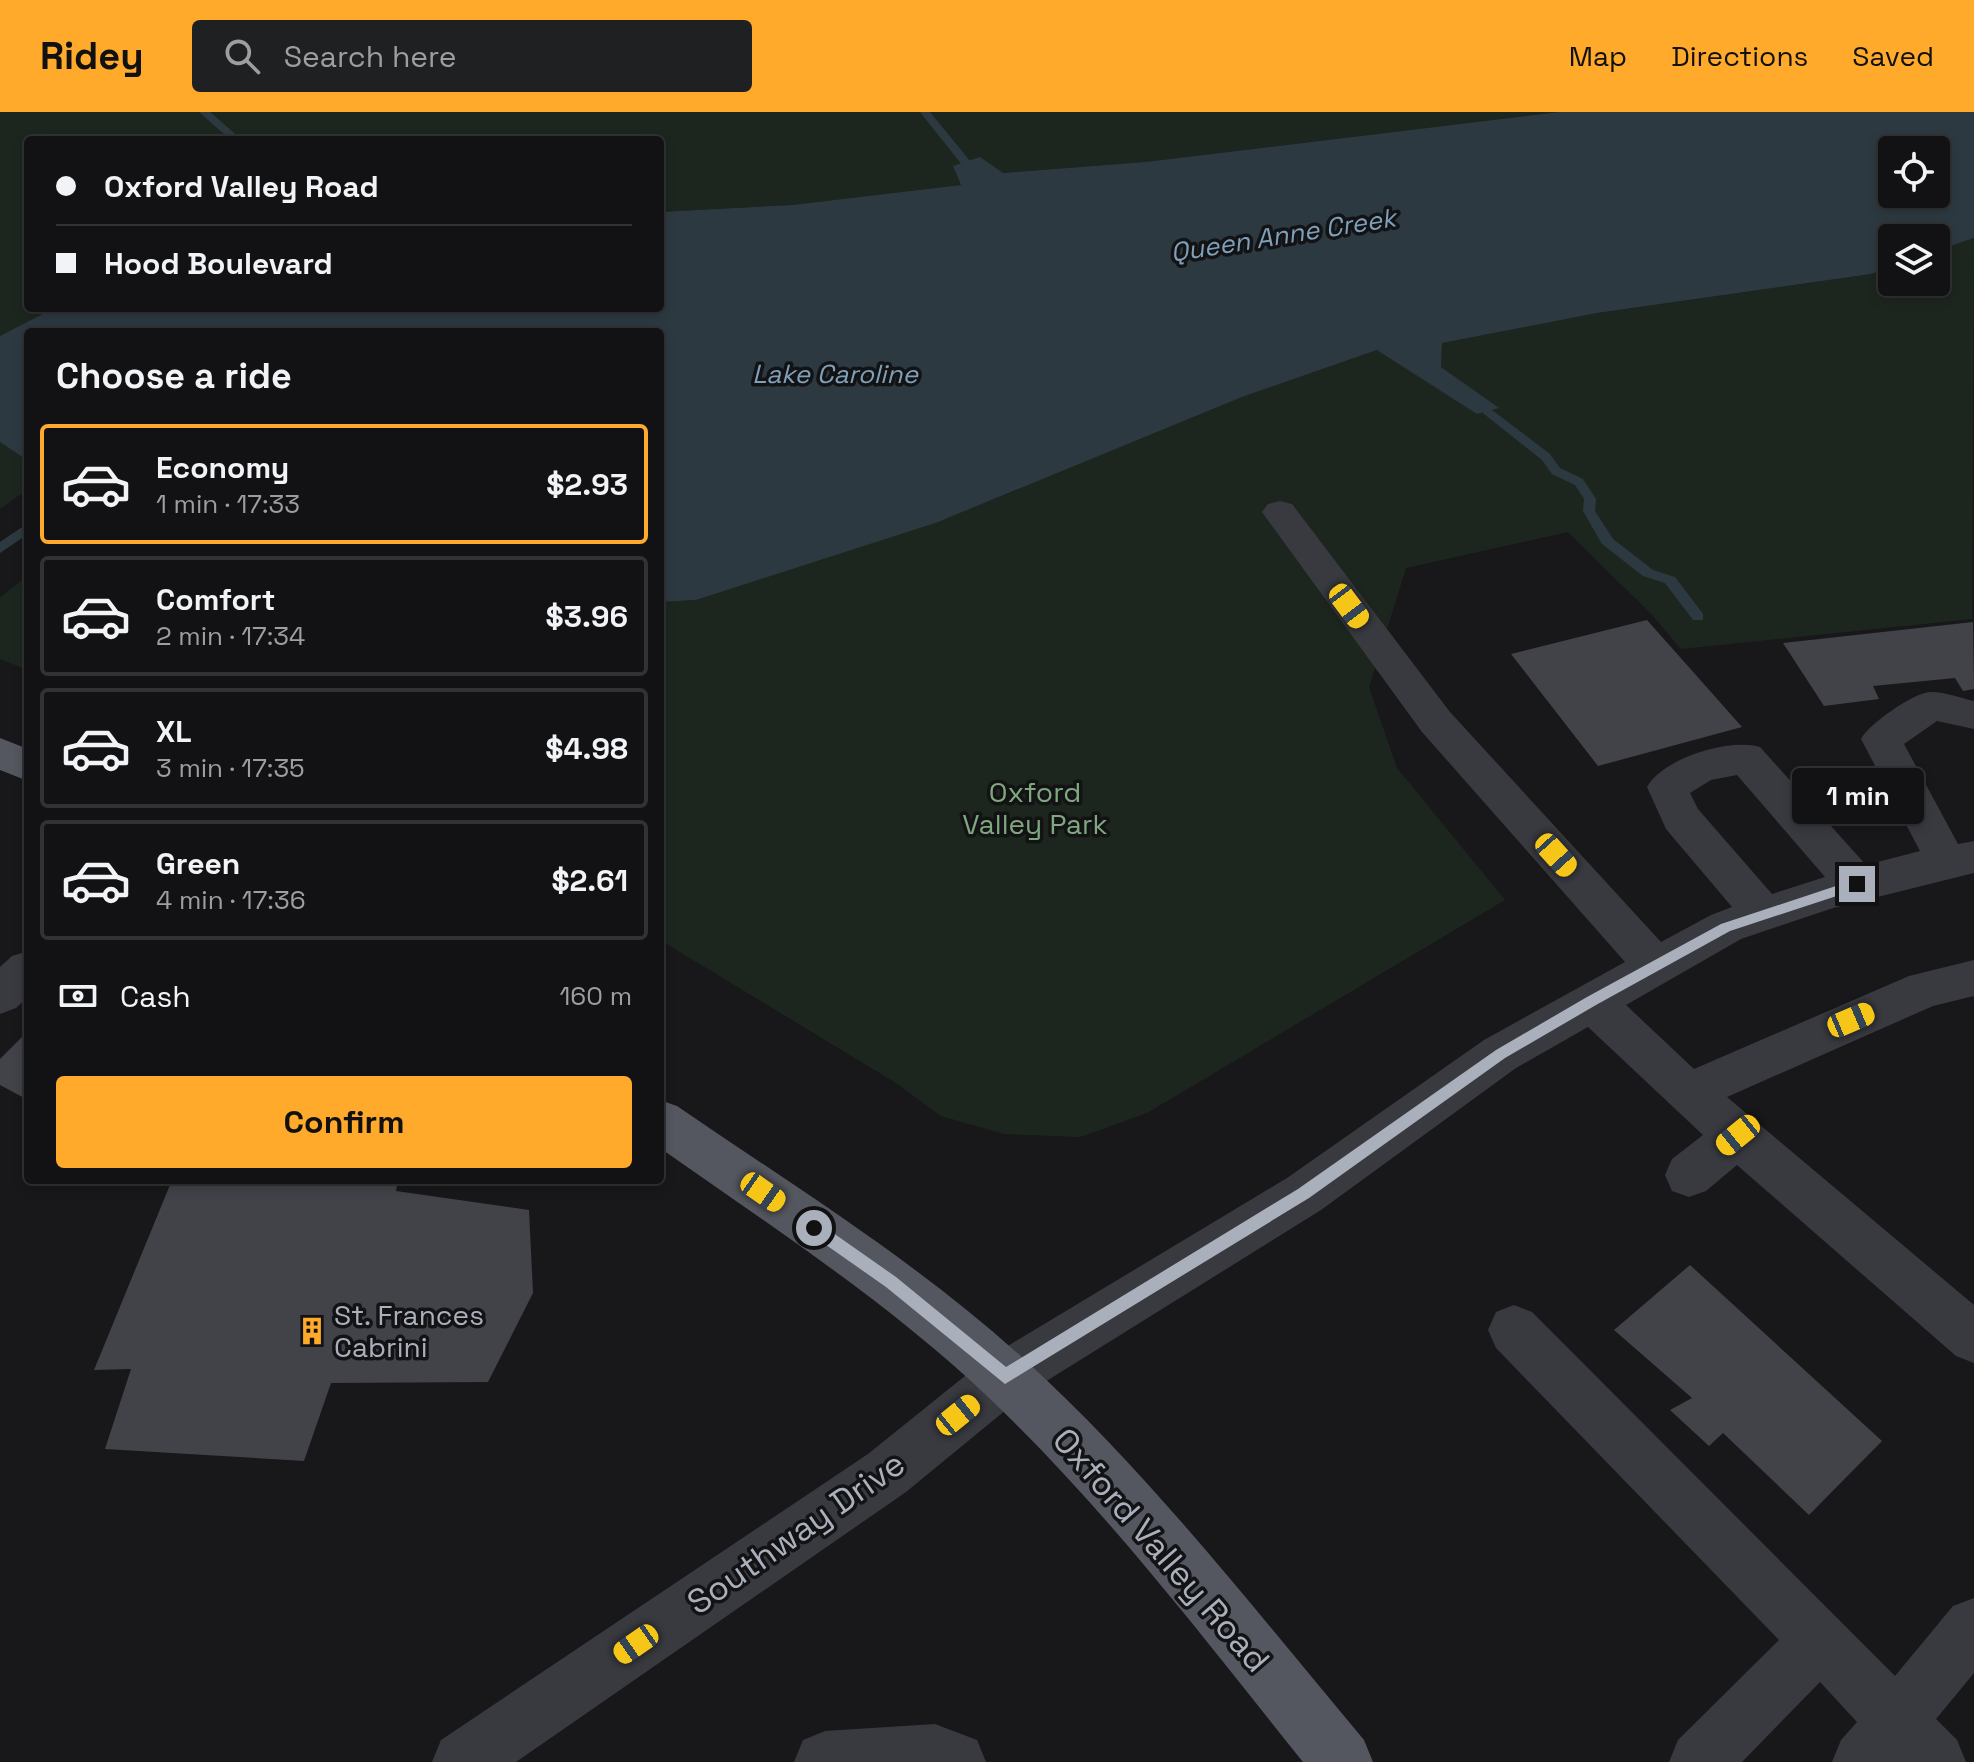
<!DOCTYPE html>
<html lang="en">
<head>
<meta charset="utf-8">
<style>
  body { margin:0; font-family:"Space Grotesk",sans-serif; background:#1f2022; color:#f1f3f6; height:100vh; display:flex; flex-direction:column; font-size:30px; white-space:nowrap }
  * { box-sizing:border-box; margin:0 }
  p { font-size:26px; color:#9c9ea0 }
  .icon { flex:none; width:44px; height:44px; fill:none; stroke:currentColor; stroke-width:2; stroke-linecap:round; stroke-linejoin:round }
  .map { position:relative; flex:1; overflow:hidden }
  .drawer { position:absolute; left:24px; top:216px; width:640px; height:856px; display:flex; flex-direction:column; background:#121214; border-radius:8px; box-shadow:0 4px 12px #0003,0 0 0 2px #313234 }
  .drawer>* { flex:none }
  .banner { position:absolute; left:24px; top:24px; width:640px; height:176px; border-radius:8px; box-shadow:0 4px 12px #0003,0 0 0 2px #313234; display:grid; align-content:center; height:176px; padding:0 32px; background:#121214 }
  .tools { position:absolute; left:1878px; top:24px; display:grid; gap:16px }
  .tools a { display:grid; place-items:center; width:72px; height:72px; border-radius:8px; background:#121214; box-shadow:0 4px 12px #0003,0 0 0 2px #313234; font-size:40px }
  .end { position:absolute; width:36px; height:36px; margin:-18px; border:10px solid #a9b0bb; background:#111; box-shadow:0 0 0 4px #111 }
  .from { border-radius:50% }
  .bubble { position:absolute; height:56px; border-radius:8px; background:#121214; box-shadow:0 4px 12px #0003,0 0 0 2px #313234; font-size:26px; font-weight:800; line-height:56px; text-align:center }
  .car { position:absolute; width:24px; height:48px; margin:-24px -12px; border-radius:10px; box-shadow:0 0 6px 2px #0007; background:linear-gradient(#f5c518 24%,#345 0 40%,#f5c518 0 76%,#345 0 86%,#f5c518 0) }
  .banner b { display:flex; align-items:center; gap:28px; height:76px; font-size:30px }
  .banner b+b { border-top:2px solid #313234 }
  .banner i { width:20px; height:20px; background:#f1f3f6 }
  ul { padding:0; list-style:none }
  li { display:flex; align-items:center; gap:24px; height:120px; margin:0 16px 12px; padding:0 16px; border:4px solid #313234; border-radius:8px }
  li div { flex:1 }
  li b { display:block; font-size:30px }
  li em { font-style:normal; font-weight:800 }
  li.current { border-color:#ffaa2b }
  li>.icon { width:72px; height:72px; stroke-width:1.5 }
  h2 { padding:0 32px; font-size:36px; line-height:96px }
  .pay { display:flex; align-items:center; gap:20px; height:88px; padding:0 32px; font-size:30px }
  .pay p { margin-inline-start:auto }
  .primary-button { display:flex; gap:16px; margin-top:auto; padding:16px 32px }
  .primary-button a { flex:1; height:92px; border-radius:8px; background:#ffaa2b; color:#111; font-size:32px; font-weight:800; line-height:92px; text-align:center }
  header { display:flex; align-items:center; gap:48px; box-sizing:border-box; height:112px; padding:0 40px; background:#ffaa2b; color:#111 }
  header strong { font-size:38px }
  nav { display:flex; gap:44px; margin-inline-start:auto; font-size:28px }
  .search { width:560px; height:72px; background:#1f2022; display:flex; align-items:center; gap:20px; box-sizing:border-box; padding:0 28px; border-radius:8px; color:#9c9ea0; font-size:30px }
  .map>svg:first-child { display:block }
  .green { fill:#1d261e }
  .water { fill:#2d3940; fill-rule:evenodd }
  .lines { fill:none; stroke-linecap:round; stroke-linejoin:round }
  .stream { fill:#2d3940; fill-rule:evenodd }
  .building { fill:#424348 }
  .minor { fill:#393a40; fill-rule:evenodd }
  .major { fill:#54575f; fill-rule:evenodd }
  .route { fill:#a9b0bb }
  .labels { text-anchor:middle; dominant-baseline:central; stroke-width:7; stroke-linejoin:round; paint-order:stroke }
  .far-water-label { font-size:26px; font-style:italic; fill:#7ea1b9; stroke:#131316 }
  .park-label { font-size:28px; fill:#7fa87f; stroke:#131316 }
  .poi-label { font-size:28px; fill:#a9b0bb; stroke:#131316; text-anchor:start }
  .near-street-label { font-size:34px; fill:#a9b0bb; stroke:#131316 }
</style>
</head>
<body>
<header>
<strong>Ridey</strong>
<div class="search"><svg class="icon" aria-label="search" viewBox="0 0 24 24"><circle cx="10" cy="10" r="6"/><path d="M15 15l6 6"/></svg>Search here</div>
<nav><a>Map</a><a>Directions</a><a>Saved</a></nav>
</header>
<div class="map">
<svg width="1974" height="1650" viewBox="0 0 1974 1650">
  <rect width="100%" height="100%" fill="#18181a"/>
  <g class="green">
    <polygon points="0,0 1559,0 1145,50 1002,61 953,54 961,73 792,93 660,100 660,28 28,28 28,196 54,196 0,224"/>
    <polygon points="1974,126 1972,507 1681,537 1653,504 1568,420 1406,456 1369,575 1397,656 1505,788 1147,1001 1080,1025 1004,1022 941,1004 896,971 660,828 660,490 696,488 948,406 1242,285 1377,238 1498,296 1441,255 1442,231 1597,201 1871,162 1892,155 1892,170 1936,170 1936,139"/>
    <polygon points="0,330 28,349 28,377 0,397"/>
    <polygon points="28,463 28,558 0,547 0,486"/>
  </g>
  <path class="water" d="M1559 0H1974V126L1936 139V126H1892V155L1871 162 1597 201 1442 231 1441 255 1499 296 1477 302 1377 238 1242 285 938 410 696 488 660 490V220H28V349L0 330V224L54 196H660V100L792 93 961 73 953 54 980 45 1003 61 1145 50ZM1892 38H1936V82H1892Z"/>
  <g class="lines">
    <g class="stream">
      <polygon points="199,0 210,0 242,28 231,28"/>
      <polygon points="920,0 930,0 983,65 983,69 975,69"/>
      <polygon points="1488,295 1550,342 1560,356 1583,367 1596,387 1595,399 1613,427 1653,458 1675,465 1703,502 1703,508 1693,508 1665,471 1643,464 1602,432 1583,399 1584,387 1575,373 1552,362 1542,348 1484,302 1482,299"/>
      <polygon points="28,411 28,422 0,441 0,430"/>
    </g>
  </g>
  <g class="building">
    <polygon points="1647,508 1742,615 1598,654 1511,542"/>
    <polygon points="1973,510 1974,577 1963,579 1955,566 1873,574 1879,587 1824,594 1783,531"/>
    <polygon points="28,919 28,988 0,973 0,947"/>
    <polygon points="172,1068 398,1068 396,1079 529,1098 533,1181 488,1270 331,1271 304,1349 105,1337 131,1257 94,1258"/>
    <polygon points="1690,1153 1882,1329 1809,1403 1723,1321 1709,1334 1670,1298 1692,1286 1614,1218"/>
  </g>
  <g class="lines">
    <g class="minor">
      <path d="M1280 389 1292 392 1450 600 1661 830 1711 803 1732 795 1666 717 1647 675C1663 646 1729 626 1760 635L1866 753 1920 739 1861 627C1869 612 1912 582 1929 580 1943 579 1961 586 1974 589V617L1937 609 1904 632 1958 732 1974 729V761L1833 796 1741 827 1626 893 1694 957 1909 864 1974 848V884L1933 894 1727 985 1974 1193V1251L1956 1244 1737 1053 1706 1079 1689 1085 1672 1079 1665 1063 1672 1047 1703 1023 1588 915 1516 956 1321 1098 1024 1283 906 1380 516 1650H432L441 1628 868 1342 986 1247 1287 1066 1484 928 1625 850 1422 620 1262 400 1268 392ZM1737 663 1825 765 1772 782 1698 697 1690 681 1711 668Z"/>
      <polygon points="28,839 28,885 16,896 0,902 0,855 12,844"/>
      <polygon points="1514,1193 1532,1200 1895,1564 1953,1494 1974,1486 1974,1561 1936,1607 1957,1628 1966,1650 1832,1650 1841,1628 1857,1610 1820,1570 1742,1650 1669,1650 1678,1628 1779,1528 1496,1236 1488,1218 1496,1200"/>
      <polygon points="935,1612 977,1628 986,1650 794,1650 803,1628 825,1619"/>
    </g>
    <g class="major">
      <polygon points="0,626 28,637 28,669 0,658"/>
      <path d="M660 988 677 994C795 1075 919 1151 1025 1248 1151 1363 1255 1498 1364 1628L1373 1650H1303C1202 1524 1105 1396 987 1284 888 1190 772 1115 660 1036Z"/>
    </g>
  </g>
  <polygon class="route" points="1857,767 1861,769 1861,776 1730,819 1596,893 1505,946 1309,1086 1005,1272 886,1175 809,1121 807,1116 809,1111 819,1111 896,1165 1006,1255 1298,1077 1496,938 1587,885 1721,812"/>
  <defs>
    <symbol id="building-bare" viewBox="-9 -9 18 18"><path d="M-4-6H4V6H1V3H-1V6H-4ZM-2.5-4.3h1.7v1.8h-1.7ZM.8-4.3h1.7v1.8H.8ZM-2.5-1h1.7V.8h-1.7ZM.8-1h1.7V.8H.8Z" fill="#ffaa2b" stroke="#131316" stroke-width="2.5" paint-order="stroke"/></symbol>
  </defs>
  <g fill-rule="evenodd">
    <use href="#building-bare" x="292" y="1199" width="40" height="40"/>
  </g>
  <g class="labels">
    <g class="far-water-label">
      <text transform="translate(1283 123) rotate(-9)">Queen Anne Creek</text>
      <text x="835" y="262">Lake Caroline</text>
    </g>
    <g class="park-label">
      <text x="1035" y="680">Oxford<tspan x="1035" dy="32">Valley Park</tspan></text>
    </g>
    <g class="poi-label">
      <text x="334" y="1203">St. Frances<tspan x="334" dy="32">Cabrini</tspan></text>
    </g>
    <g class="near-street-label">
      <text transform="translate(796 1421) rotate(-35)">Southway Drive</text>
      <text transform="translate(1161 1438) rotate(49)">Oxford Valley Road</text>
    </g>
  </g>
</svg>
<div class="tools">
<a><svg class="icon" aria-label="locate" viewBox="0 0 24 24"><circle cx="12" cy="12" r="6"/><path d="M12 2v4M12 18v4M2 12h4M18 12h4"/></svg></a>
<a><svg class="icon" aria-label="layers" viewBox="0 0 24 24"><path d="M12 4l9 5-9 5-9-5zM3 14l9 5 9-5"/></svg></a>
</div>
<i class="end from" style="left:814px;top:1116px"></i>
<i class="end" style="left:1857px;top:772px"></i>
<div class="bubble" style="left:1792px;top:656px;width:132px">1 min</div>
<i class="car" style="left:1349px;top:494px;rotate:143deg"></i>
<i class="car" style="left:1556px;top:743px;rotate:138deg"></i>
<i class="car" style="left:1851px;top:908px;rotate:67deg"></i>
<i class="car" style="left:1738px;top:1023px;rotate:231deg"></i>
<i class="car" style="left:763px;top:1080px;rotate:125deg"></i>
<i class="car" style="left:958px;top:1303px;rotate:51deg"></i>
<i class="car" style="left:636px;top:1532px;rotate:235deg"></i>
<div class="banner">
<b><i class="from"></i>Oxford Valley Road</b>
<b><i></i>Hood Boulevard</b>
</div>
<section class="drawer">
<h2>Choose a ride</h2>
<ul>
<li class="current"><svg class="icon" aria-label="car" viewBox="0 0 24 24"><path d="M5 17H2v-5l4-1 3-4h7l3 4 3 1v5h-3M9 17h6M6 11h13"/><circle cx="7" cy="17" r="2"/><circle cx="17" cy="17" r="2"/></svg><div><b>Economy</b><p>1 min · 17:33</p></div><em>$2.93</em></li>
<li><svg class="icon" aria-label="car" viewBox="0 0 24 24"><path d="M5 17H2v-5l4-1 3-4h7l3 4 3 1v5h-3M9 17h6M6 11h13"/><circle cx="7" cy="17" r="2"/><circle cx="17" cy="17" r="2"/></svg><div><b>Comfort</b><p>2 min · 17:34</p></div><em>$3.96</em></li>
<li><svg class="icon" aria-label="car" viewBox="0 0 24 24"><path d="M5 17H2v-5l4-1 3-4h7l3 4 3 1v5h-3M9 17h6M6 11h13"/><circle cx="7" cy="17" r="2"/><circle cx="17" cy="17" r="2"/></svg><div><b>XL</b><p>3 min · 17:35</p></div><em>$4.98</em></li>
<li><svg class="icon" aria-label="car" viewBox="0 0 24 24"><path d="M5 17H2v-5l4-1 3-4h7l3 4 3 1v5h-3M9 17h6M6 11h13"/><circle cx="7" cy="17" r="2"/><circle cx="17" cy="17" r="2"/></svg><div><b>Green</b><p>4 min · 17:36</p></div><em>$2.61</em></li>
</ul>
<div class="pay"><svg class="icon" aria-label="cash" viewBox="0 0 24 24"><path d="M3 7h18v10H3z"/><circle cx="12" cy="12" r="2"/></svg>Cash<p>160 m</p></div>
<div class="primary-button"><a>Confirm</a></div>
</section>
</div>
</body>
</html>
